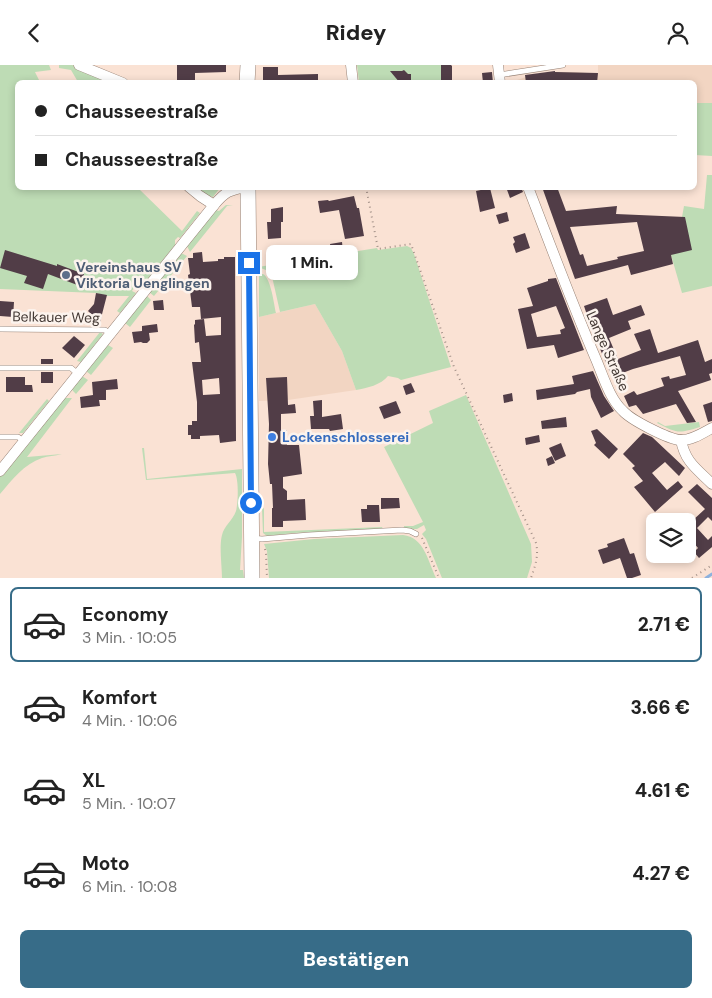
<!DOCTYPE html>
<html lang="de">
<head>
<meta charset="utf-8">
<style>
  body { margin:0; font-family:"DM Sans",sans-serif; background:#f6f6f6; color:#222; height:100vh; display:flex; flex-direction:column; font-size:19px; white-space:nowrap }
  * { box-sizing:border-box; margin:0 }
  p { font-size:16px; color:#767676 }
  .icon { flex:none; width:28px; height:28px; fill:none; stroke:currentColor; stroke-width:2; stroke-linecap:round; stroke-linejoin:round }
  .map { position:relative; height:513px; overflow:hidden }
  .panel { display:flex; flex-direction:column; background:#fff; flex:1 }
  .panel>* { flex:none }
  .hud { position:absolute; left:15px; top:15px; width:682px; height:110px; border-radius:8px; box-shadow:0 2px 8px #0003; display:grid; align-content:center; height:110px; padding:0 20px; background:#fff }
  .tools { position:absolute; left:646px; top:448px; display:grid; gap:10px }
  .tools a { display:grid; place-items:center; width:50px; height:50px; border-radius:8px; background:#fff; box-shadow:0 2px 8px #0003; font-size:25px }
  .end { position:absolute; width:22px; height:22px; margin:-11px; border:6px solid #1a73e8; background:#fff; box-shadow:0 0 0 2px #fff }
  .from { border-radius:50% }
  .bubble { position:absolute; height:35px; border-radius:8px; background:#fff; box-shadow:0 2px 8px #0003; font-size:16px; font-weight:800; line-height:35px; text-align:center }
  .hud b { display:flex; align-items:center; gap:18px; height:48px; font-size:19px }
  .hud b+b { border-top:1px solid #e0e0e0 }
  .hud i { width:12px; height:12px; background:#222 }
  ul { padding:9px 0 0; list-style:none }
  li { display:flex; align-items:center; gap:15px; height:75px; margin:0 10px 8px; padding:0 10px; border:2px solid transparent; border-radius:8px }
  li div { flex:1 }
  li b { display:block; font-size:19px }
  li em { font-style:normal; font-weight:800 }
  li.current { border-color:#376c88 }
  li>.icon { width:45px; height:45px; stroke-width:1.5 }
  .primary-button { display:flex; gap:10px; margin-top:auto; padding:10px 20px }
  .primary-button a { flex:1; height:58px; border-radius:8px; background:#376c88; color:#fff; font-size:20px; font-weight:800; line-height:58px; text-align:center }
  header { display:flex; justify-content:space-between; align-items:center; height:65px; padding:0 20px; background:#fff; font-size:22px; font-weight:800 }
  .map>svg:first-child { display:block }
  .built { fill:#f2d5c2 }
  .green { fill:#bedcb5 }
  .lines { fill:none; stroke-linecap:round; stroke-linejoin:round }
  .stream { stroke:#8db1de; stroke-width:3 }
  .building { fill:#513d47; fill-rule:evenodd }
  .lane-casing { stroke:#978275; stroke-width:6 }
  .street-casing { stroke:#978275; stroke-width:11 }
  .secondary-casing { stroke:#978275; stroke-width:16 }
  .path { stroke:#a39188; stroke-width:2; stroke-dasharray:1 4; stroke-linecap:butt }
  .lane { stroke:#fff; stroke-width:5 }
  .street { stroke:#fff; stroke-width:10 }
  .secondary { stroke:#fff; stroke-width:15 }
  .route { stroke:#1a73e8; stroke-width:6 }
  .service-dot { fill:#5c6f8a; stroke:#fcf3ed; stroke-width:2 }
  .shop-dot { fill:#3f7fe0; stroke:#fcf3ed; stroke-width:2 }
  .labels { text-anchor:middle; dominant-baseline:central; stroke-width:5; stroke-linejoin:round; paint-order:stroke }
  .service-label { font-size:14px; font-weight:bold; fill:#4e5e75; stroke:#fcf3ed; text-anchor:start }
  .street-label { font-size:14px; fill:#433934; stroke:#fcf3ed }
  .shop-label { font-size:14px; font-weight:bold; fill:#366cbe; stroke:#fcf3ed; text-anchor:start }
</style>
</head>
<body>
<header><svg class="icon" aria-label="back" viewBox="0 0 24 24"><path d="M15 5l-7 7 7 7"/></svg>Ridey<svg class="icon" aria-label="person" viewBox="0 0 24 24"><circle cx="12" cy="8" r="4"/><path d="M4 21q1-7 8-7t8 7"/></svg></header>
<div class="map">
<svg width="712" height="513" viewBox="0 0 712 513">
  <rect width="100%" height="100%" fill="#fae2d4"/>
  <g class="built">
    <polygon points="598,0 712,0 712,38 695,38 695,18 518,18 517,15 526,12 553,7 575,7 598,9"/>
    <polygon points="315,239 342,286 356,325 288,335 259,336 259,252"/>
  </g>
  <g class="green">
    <polygon points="0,0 49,0 51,5 35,7 40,17 18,18 18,122 138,123 182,166 197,146 200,148 180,173 178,172 175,175 175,180 143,220 138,221 135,221 132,226 136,228 120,248 117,246 129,231 107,231 96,228 0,224"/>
    <polygon points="59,0 72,0 81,3 116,17 78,17 71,5 59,3"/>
    <polygon points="357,0 441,0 441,17 359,17"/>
    <polygon points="695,38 712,38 712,91 695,90"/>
    <polygon points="707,110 712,110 712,221 682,228 671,190 682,152 684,141 704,144"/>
    <polygon points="195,123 220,123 213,132 206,130"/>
    <polygon points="226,140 233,141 227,141 190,187 187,181 216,145 219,146"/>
    <path d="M407 181 411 183 414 189 451 302 401 315 398 313 388 311C381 320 367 323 356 325L342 286 315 239 280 247 271 207 258 202 377 183 378 185Z"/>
    <polygon points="181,188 187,191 154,231 149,227"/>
    <path d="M259 209C260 209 262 209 263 209 271 213 274 240 276 248L259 252Z"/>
    <polygon points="147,231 151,235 130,262 125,258"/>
    <polygon points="100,267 103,269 81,297 77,296"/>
    <polygon points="108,280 113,283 91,310 86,306"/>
    <polygon points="82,311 88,315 76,329 73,326 72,324"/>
    <polygon points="466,330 531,479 532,497 527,513 442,513 426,474 422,469 426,465 424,460 417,464 404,464 404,461 413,461 423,457 384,382 433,358 429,346"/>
    <path d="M64 333H72L27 392 62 389C55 391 48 391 42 393 24 399 12 415 0 429V411Z"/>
    <polygon points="47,334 49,336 23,368 19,368"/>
    <path d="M658 357 665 361 699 357 700 362C678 369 677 368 657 358Z"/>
    <path d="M142 383H144L147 414 242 404V472L240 505H243L244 513H222C222 501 219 481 222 470 224 461 233 455 236 446 238 439 239 415 235 408L146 415Z"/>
    <polygon points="264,443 264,467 382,462 383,464 294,468 267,471 263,468 262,444"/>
    <path d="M403 470C424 472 428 496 436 513H269L267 486 264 479 314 474Z"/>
  </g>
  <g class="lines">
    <polyline class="stream" points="706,513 712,509"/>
  </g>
  <g class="building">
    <polygon points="177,0 226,0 226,7 195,8 195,18 177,18"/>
    <polygon points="441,0 451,0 452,1 452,18 441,18"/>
    <polygon points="263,2 278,2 278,10 318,9 318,18 263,18"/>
    <polygon points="404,5 408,9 411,9 411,18 400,18 390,6 402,6"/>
    <polygon points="555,6 555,7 598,8 597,18 526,18 525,10"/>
    <polygon points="492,7 493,18 483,18 482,8"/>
    <polygon points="506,122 521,122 523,127 510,133"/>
    <path d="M542 122H557L566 146 617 141 616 149 685 152 692 185 671 190 673 199 631 210 628 200 575 214ZM637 157 644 186 617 192 618 194 587 201 583 189 580 190 570 162Z"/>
    <polygon points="490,123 495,143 480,147 476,126"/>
    <polygon points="354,131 357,143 359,143 364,171 345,174 339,145 320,148 318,136 328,135 329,136"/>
    <polygon points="283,142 283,157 281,157 281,173 268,174 267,157 271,157 271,144"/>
    <polygon points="507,147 509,156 499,159 496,150"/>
    <polygon points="525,168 530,183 516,188 513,179 515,177 513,172"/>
    <polygon points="342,177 343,187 332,189 330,179"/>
    <polygon points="5,185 57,201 57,199 84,209 80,221 48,209 43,224 24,218 27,211 0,203"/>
    <path d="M202 187 203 197 218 196V194H224V192H235L236 376 220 378 219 370 200 371V374H191V370H188V360H192V356H197V337L192 297H201L199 277 195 278 194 260 195 259V255L204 254 206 271 221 270V252L201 254 200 242H192L188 210 190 209 188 193H193V188ZM219 313 220 329 203 330 202 315Z"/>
    <path d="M556 213 584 285 558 293 554 280 527 284 518 244 533 241 527 223 548 216V214ZM556 241 565 263 560 265 561 269 537 272 531 249Z"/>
    <polygon points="96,228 107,230 100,257 88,246 94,239"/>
    <polygon points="607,233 613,250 641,240 645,250 628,256 631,264 609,273 618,294 641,285 634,269 650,264 658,288 698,275 705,297 712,294 712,308 709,309 711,315 678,326 696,357 687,358 676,339 643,349 636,340 629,342 624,331 634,326 637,330 664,321 661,313 669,311 670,314 686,310 680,291 633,304 612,312 592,265 584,241"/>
    <polygon points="163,235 164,245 154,245 153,236"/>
    <polygon points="0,236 14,237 13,252 0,251"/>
    <polygon points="157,259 158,267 149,268 150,275 147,278 143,278 141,277 134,278 132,267 142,266 142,261"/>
    <polygon points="74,271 85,280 74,293 62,283"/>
    <rect x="41" y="294" width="12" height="5"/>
    <polygon points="593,306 604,331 614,346 601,353 591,332 590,324 577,327 575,329 537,335 536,325 574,319 572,311"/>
    <rect x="41" y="307" width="12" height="11"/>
    <polygon points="6,312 25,312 25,320 32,320 33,327 6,327"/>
    <polygon points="287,312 288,340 295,339 296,348 281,349 281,365 287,365 287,380 299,380 302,409 283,412 283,423 287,426 287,435 305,434 306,455 283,456 283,462 272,462 272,443 273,443 272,419 270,419 268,399 269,359 266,313"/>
    <polygon points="117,314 118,324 106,325 106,335 99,335 100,341 81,343 80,332 93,330 92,317"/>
    <polygon points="411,318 415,327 406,330 403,321"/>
    <polygon points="512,328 513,336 504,338 503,330"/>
    <polygon points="322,335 322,352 341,349 343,364 330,366 329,364 311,364 310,351 314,351 313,336"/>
    <polygon points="396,336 401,348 384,354 379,342"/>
    <polygon points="712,337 712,356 708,357 703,340"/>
    <polygon points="566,352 567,362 542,364 541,356"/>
    <polygon points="597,364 618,384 609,394 594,380 596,378 591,366"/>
    <polygon points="643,368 652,372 685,403 679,411 665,397 652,408 667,425 678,416 683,422 655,447 634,422 643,416 632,403 635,401 623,389"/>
    <polygon points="539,370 540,377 526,380 525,373"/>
    <polygon points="561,378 566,391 555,396 549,383"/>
    <polygon points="552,391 555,398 548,401 546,394"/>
    <polygon points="697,419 712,433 712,456 708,452 697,463 708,475 712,471 712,482 699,493 694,487 698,483 688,471 688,467 695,460 692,456 705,444 688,427"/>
    <polygon points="381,433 399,433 400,443 381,444"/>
    <polygon points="367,440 379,440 380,457 362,457 361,444 367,444"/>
    <polygon points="624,473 630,489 634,488 641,510 632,513 627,513 620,493 603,499 598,485 608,482 607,479"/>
  </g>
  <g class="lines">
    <defs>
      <g id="lane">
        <polyline points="499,10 563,0"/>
        <polyline points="0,264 105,265 110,269"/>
        <polyline points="0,303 71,303 78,309"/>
        <polyline points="0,372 18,372 24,376"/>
        <polyline points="252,473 262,474 309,470 402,465 410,466 416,469"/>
      </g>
      <g id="street">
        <polyline points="79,0 123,18"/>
        <polyline points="351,0 353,18"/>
        <polyline points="498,0 500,18"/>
        <polyline points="189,122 200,131 214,140"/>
        <path d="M528 122C550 179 571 236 595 292 603 310 609 333 623 346 631 355 668 374 680 375 691 376 703 368 712 363"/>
        <path d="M681 375C685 397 697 404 712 419"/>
        <path d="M0 406 214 140C225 127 229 125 246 122"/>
      </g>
      <g id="secondary">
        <polyline points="247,18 248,0"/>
        <polyline points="248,122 252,513"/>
      </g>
    </defs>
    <use href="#lane" class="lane-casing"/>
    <use href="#street" class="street-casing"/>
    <use href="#secondary" class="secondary-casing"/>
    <g class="path">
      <path d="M366 122 378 184 411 179 454 302 536 478C539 491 535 501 531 513"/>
      <polyline points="422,473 439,513"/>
      <polyline points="265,484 266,488 267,513"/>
      <polyline points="692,513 712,500"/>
    </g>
    <use href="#lane" class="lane"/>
    <use href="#street" class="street"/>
    <use href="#secondary" class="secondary"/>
  </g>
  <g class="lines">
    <polyline class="route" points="249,198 251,438"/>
  </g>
  <circle class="service-dot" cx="66" cy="210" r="5"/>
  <circle class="shop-dot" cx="272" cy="372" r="5"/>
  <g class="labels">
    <g class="service-label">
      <text x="76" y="202">Vereinshaus SV<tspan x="76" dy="16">Viktoria Uenglingen</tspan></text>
    </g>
    <g class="street-label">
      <text transform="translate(56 252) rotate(1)">Belkauer Weg</text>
      <text transform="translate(608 286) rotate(66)">Lange Straße</text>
    </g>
    <g class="shop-label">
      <text x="282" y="372">Lockenschlosserei</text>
    </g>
  </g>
</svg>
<div class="tools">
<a><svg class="icon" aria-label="layers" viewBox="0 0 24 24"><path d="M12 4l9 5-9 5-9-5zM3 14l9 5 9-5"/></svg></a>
</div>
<i class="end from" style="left:251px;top:438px"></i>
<i class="end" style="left:249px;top:198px"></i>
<div class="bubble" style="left:266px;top:180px;width:92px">1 Min.</div>
<div class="hud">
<b><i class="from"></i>Chausseestraße</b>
<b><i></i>Chausseestraße</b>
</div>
</div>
<section class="panel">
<ul>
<li class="current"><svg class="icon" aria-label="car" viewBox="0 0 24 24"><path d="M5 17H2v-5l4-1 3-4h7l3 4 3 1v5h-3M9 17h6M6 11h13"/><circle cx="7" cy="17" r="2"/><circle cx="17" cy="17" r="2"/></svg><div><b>Economy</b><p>3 Min. · 10:05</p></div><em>2.71 €</em></li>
<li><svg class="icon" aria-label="car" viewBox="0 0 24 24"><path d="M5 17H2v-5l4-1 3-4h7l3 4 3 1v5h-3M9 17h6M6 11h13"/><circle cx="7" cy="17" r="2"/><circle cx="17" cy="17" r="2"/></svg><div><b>Komfort</b><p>4 Min. · 10:06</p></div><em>3.66 €</em></li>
<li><svg class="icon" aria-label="car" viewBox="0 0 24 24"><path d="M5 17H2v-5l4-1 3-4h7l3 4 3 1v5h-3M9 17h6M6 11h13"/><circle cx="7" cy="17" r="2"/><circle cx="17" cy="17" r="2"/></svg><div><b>XL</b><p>5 Min. · 10:07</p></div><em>4.61 €</em></li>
<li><svg class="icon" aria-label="car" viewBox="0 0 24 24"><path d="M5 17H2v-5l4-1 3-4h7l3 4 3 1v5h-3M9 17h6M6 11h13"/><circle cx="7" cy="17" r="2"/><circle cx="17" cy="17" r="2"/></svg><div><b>Moto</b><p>6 Min. · 10:08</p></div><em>4.27 €</em></li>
</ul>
<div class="primary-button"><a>Bestätigen</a></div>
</section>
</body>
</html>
